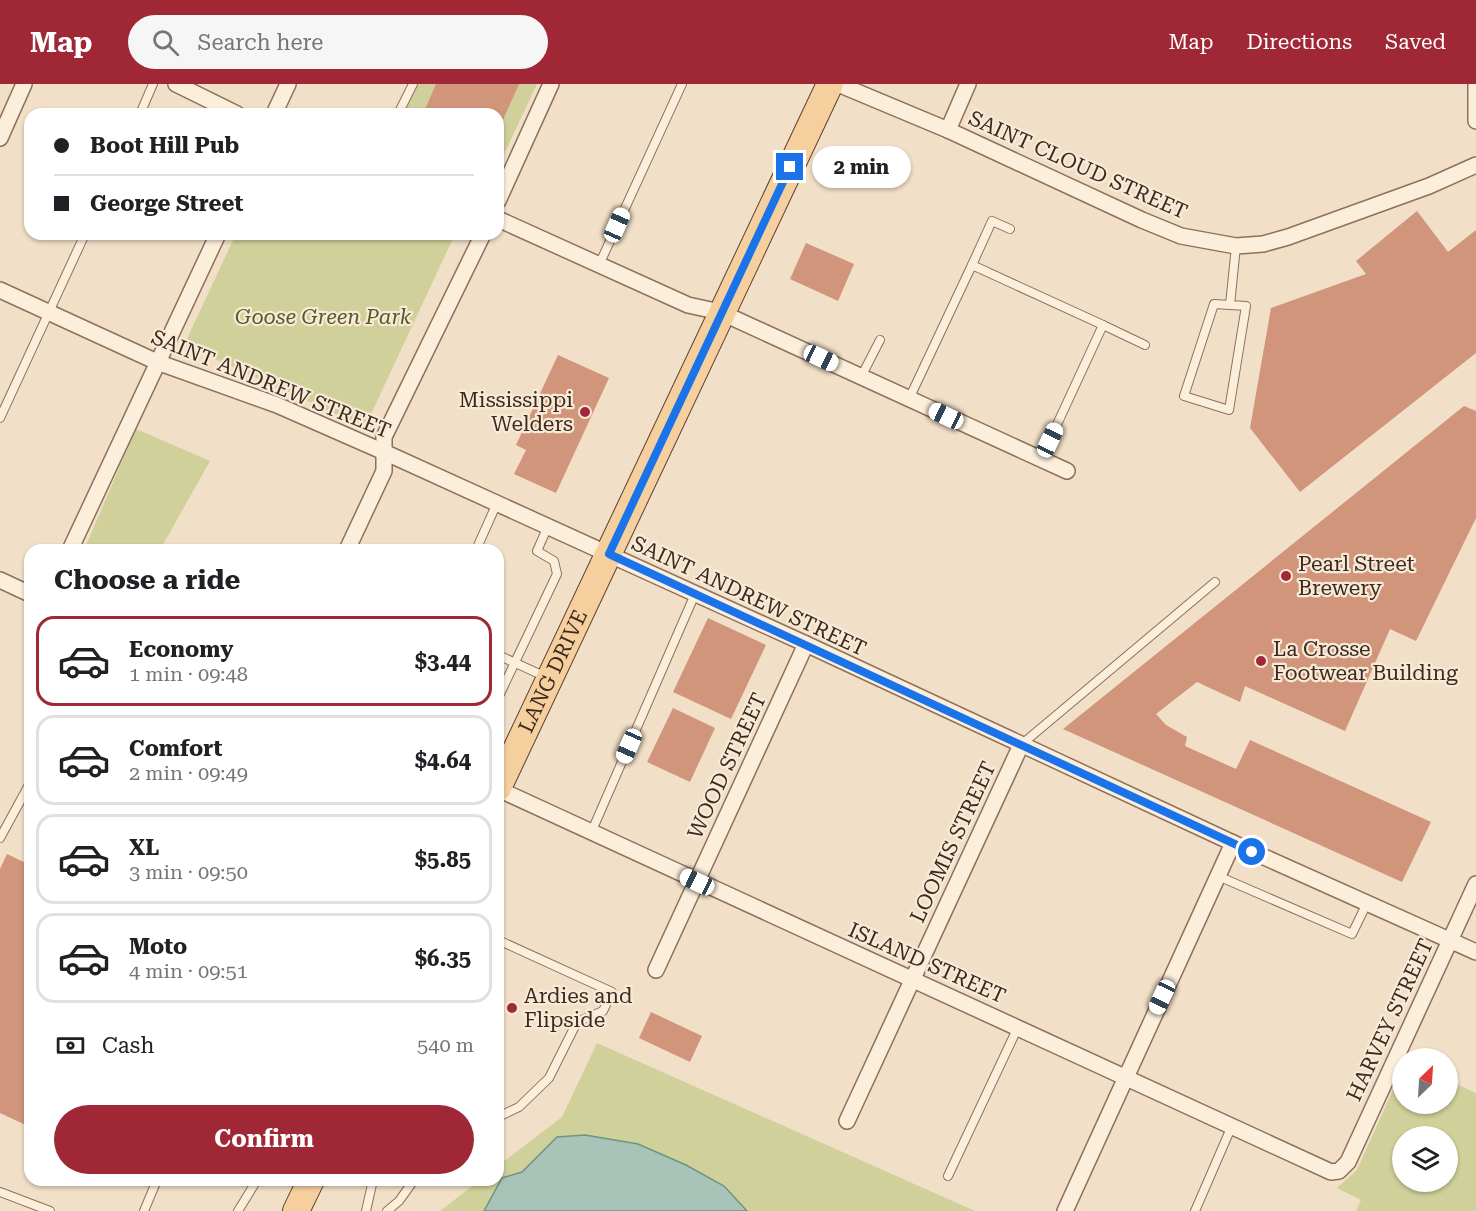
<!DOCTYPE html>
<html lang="en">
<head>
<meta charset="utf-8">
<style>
  body { margin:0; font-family:"Roboto Serif",serif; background:#f6f6f6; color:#202124; height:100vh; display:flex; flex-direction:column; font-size:22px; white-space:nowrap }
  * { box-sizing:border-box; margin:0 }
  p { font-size:20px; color:#757577 }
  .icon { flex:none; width:33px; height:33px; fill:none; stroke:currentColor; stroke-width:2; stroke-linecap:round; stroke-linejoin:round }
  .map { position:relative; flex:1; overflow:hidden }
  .side { position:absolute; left:24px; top:460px; width:480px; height:642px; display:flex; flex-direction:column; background:#fff; border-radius:18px; box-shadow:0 2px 4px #0004 }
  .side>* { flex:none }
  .hud { position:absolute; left:24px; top:24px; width:480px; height:132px; border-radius:18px; box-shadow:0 2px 4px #0004; display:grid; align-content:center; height:132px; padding:0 30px; background:#fff }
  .needle { width:39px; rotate:25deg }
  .buttons { position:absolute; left:1392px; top:964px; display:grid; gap:12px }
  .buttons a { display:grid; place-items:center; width:66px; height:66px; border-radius:50%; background:#fff; box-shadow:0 2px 4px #0004; font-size:30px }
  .end { position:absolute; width:27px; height:27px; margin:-14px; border:8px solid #1a73e8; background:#fff; box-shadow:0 0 0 3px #fff }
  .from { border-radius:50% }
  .bubble { position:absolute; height:42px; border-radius:21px; background:#fff; box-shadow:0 2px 4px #0004; font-size:20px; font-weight:700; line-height:42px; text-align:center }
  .car { position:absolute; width:18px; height:36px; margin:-18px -9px; border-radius:8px; box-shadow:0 0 4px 2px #0007; background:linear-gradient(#fff 24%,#345 0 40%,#fff 0 76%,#345 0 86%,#fff 0) }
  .hud b { display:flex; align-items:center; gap:21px; height:57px; font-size:22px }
  .hud b+b { border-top:2px solid #e0e0e0 }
  .hud i { width:15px; height:15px; background:#202124 }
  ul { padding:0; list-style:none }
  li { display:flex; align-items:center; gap:18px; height:90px; margin:0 12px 9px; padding:0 18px; border:3px solid #e0e0e0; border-radius:18px }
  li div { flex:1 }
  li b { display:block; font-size:22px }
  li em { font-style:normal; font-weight:700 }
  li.selected { border-color:#a02836 }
  li>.icon { width:54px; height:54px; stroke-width:1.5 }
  h2 { padding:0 30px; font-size:27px; line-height:72px }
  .pay { display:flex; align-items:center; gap:15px; height:66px; padding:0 30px; font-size:22px }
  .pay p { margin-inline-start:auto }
  .button { display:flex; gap:12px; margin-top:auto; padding:12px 30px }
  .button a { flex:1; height:69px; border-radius:36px; background:#a02836; color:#fff; font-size:24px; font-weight:700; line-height:69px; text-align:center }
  header { display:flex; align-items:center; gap:36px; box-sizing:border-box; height:84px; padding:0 30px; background:#a02836; color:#fff }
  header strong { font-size:28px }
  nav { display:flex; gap:33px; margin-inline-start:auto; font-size:21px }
  .search { width:420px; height:54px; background:#f6f6f6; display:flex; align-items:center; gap:15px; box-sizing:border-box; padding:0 21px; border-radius:33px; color:#757577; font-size:22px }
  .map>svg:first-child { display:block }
  .green { fill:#d0d09a; fill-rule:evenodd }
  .water { fill:#a8c4b9; stroke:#6e9486; stroke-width:1.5 }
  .building { fill:#d1957b }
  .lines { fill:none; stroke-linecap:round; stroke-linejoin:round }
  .lane-casing { stroke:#8e705b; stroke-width:10 }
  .street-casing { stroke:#8e705b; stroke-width:18 }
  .primary-casing { stroke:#5c3f2f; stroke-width:28 }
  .lane { stroke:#fbeedb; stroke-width:8 }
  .street { stroke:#fbeedb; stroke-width:15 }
  .primary { stroke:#f5d09e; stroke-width:26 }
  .route { stroke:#1a73e8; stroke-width:8 }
  .poi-dot { fill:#a02836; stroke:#f8ead7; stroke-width:2 }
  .labels { text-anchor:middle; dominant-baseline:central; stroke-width:4.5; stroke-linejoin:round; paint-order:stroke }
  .street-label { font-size:21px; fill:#3d2a1f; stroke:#f8ead7 }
  .park-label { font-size:21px; font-style:italic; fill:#535b25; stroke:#f8ead7 }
  .poi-label { font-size:21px; fill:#3d2a1f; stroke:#f8ead7; text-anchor:start }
</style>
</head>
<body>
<header>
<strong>Map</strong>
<div class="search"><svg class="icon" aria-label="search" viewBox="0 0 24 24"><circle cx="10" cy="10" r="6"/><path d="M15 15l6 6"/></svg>Search here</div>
<nav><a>Map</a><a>Directions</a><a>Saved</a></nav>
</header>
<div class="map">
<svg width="1476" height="1127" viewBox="0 0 1476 1127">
  <rect width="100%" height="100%" fill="#f1dfc7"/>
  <g class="green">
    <polygon points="415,0 537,0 498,83 498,30 401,30"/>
    <polygon points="236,150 455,150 365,343 184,261"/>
    <polygon points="136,345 210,377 160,466 84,466"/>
    <polygon points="597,959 975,1127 440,1127 479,1097 498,1096 498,1082 562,1033"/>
    <path d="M1402 986V1020H1448V996L1476 1009V1127H1356L1361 1116 1337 1104 1357 1086ZM1402 1053H1448V1098H1402Z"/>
  </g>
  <polygon class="water" points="585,1051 638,1060 686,1081 724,1102 747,1127 484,1127 502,1094 522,1088 557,1053"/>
  <g class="building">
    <polygon points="436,0 519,0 498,47 498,30 423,30"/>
    <polygon points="1417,127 1448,168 1476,146 1476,269 1300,408 1250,344 1271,224 1366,190 1356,177"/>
    <polygon points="806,159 854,180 838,217 790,195"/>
    <polygon points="558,271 609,294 556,409 514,390 526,366 516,361"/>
    <polygon points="1464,322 1476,327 1476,434 1416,557 1390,545 1345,647 1245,602 1240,618 1197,598 1156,630 1166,641 1187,653 1185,662 1236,685 1250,656 1431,738 1402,798 1063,645"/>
    <polygon points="708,534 766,561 731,635 673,608"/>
    <polygon points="673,624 715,644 690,698 647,678"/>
    <polygon points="7,770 30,781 30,1043 0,1029 0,785"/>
    <polygon points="651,928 702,952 690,978 639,954"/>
  </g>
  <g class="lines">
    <defs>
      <g id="lane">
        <polyline points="140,30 153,0"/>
        <polyline points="398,30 413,0"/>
        <polyline points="1010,145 992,137 972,181 1103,241"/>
        <polyline points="599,181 682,0"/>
        <polyline points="1230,221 1214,220 1184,312 1229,326 1246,222 1230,221 1236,162"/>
        <polyline points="861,293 880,256"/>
        <polyline points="909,315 972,181"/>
        <polyline points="0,334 85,150"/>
        <polyline points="1041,375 1103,241 1145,261"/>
        <polyline points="476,466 497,419"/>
        <polyline points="498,571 546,593"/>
        <polyline points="498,614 557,490 554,477 537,467 548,442"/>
        <polyline points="1022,660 1215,498"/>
        <polyline points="591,749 695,510"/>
        <polyline points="0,754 30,699"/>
        <polyline points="1218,792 1352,850 1367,819"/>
        <polyline points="498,856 612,908 603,927 577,938 549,994 519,1023 498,1033"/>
        <polyline points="948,1092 1018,943"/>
        <polyline points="0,1108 50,1127"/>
        <polyline points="144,1127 157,1096"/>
        <polyline points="238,1127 257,1096"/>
        <polyline points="366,1127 373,1096"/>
        <polyline points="387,1127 399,1117 414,1096"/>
        <polyline points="1195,1127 1231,1044"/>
      </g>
      <g id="street">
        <polyline points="176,0 237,30"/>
        <polyline points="838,0 948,46 1142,136 1181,152 1236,162 1263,160 1288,153 1429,102 1476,81"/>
        <polyline points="1476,2 1476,37"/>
        <polyline points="274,30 288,0"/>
        <polyline points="948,46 968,0"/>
        <polyline points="0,54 24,0"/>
        <polyline points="498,117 551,0"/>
        <polyline points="498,135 688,221 720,228 1067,387"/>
        <polyline points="0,206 157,278 277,321 384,368 806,560 1233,759 1476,868"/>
        <polyline points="70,466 218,150"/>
        <polyline points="347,466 384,387 384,353 483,150"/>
        <polyline points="0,496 30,510"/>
        <polyline points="498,705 1331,1088 1339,1087 1348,1078 1476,800"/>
        <polyline points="656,886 806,560"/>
        <polyline points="847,1037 1021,661"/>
        <polyline points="1065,1127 1233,759"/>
      </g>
      <g id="primary">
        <path id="s1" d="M498 704 830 0"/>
        <polyline points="296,1127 311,1096"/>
      </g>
    </defs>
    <use href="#lane" class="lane-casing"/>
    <use href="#street" class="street-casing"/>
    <use href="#primary" class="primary-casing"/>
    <use href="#lane" class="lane"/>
    <use href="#street" class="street"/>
    <use href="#primary" class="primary"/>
  </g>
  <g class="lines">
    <polyline class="route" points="790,83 609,470 1252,768"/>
  </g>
  <g class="poi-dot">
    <circle cx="585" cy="328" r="6"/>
    <circle cx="1286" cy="492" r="6"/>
    <circle cx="1261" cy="577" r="6"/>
    <circle cx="512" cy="924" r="6"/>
  </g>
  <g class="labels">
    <g class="street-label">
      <text transform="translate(1078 81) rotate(24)">SAINT CLOUD STREET</text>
      <text transform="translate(271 300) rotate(22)">SAINT ANDREW STREET</text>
      <text transform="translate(749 512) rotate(25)">SAINT ANDREW STREET</text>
      <text stroke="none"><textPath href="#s1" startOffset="129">LANG DRIVE</textPath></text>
      <text transform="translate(727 682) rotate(-65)">WOOD STREET</text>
      <text transform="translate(953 758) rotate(-65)">LOOMIS STREET</text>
      <text transform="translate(927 879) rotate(24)">ISLAND STREET</text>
      <text transform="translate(1390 936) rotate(-65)">HARVEY STREET</text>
    </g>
    <g class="park-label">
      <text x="323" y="233">Goose Green Park</text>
    </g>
    <g class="poi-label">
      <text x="573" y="316" text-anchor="end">Mississippi<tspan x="573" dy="24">Welders</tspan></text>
      <text x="1298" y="480">Pearl Street<tspan x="1298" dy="24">Brewery</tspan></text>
      <text x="1273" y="565">La Crosse<tspan x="1273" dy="24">Footwear Building</tspan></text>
      <text x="524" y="912">Ardies and<tspan x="524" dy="24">Flipside</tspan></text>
    </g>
  </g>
</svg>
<div class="buttons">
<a><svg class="needle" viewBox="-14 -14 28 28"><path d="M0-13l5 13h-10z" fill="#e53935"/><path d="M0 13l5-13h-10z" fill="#757577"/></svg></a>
<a><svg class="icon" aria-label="layers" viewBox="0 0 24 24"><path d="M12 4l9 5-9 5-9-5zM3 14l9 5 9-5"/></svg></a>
</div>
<i class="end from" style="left:1252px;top:768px"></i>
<i class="end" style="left:790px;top:83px"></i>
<div class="bubble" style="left:812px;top:62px;width:99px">2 min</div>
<i class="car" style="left:617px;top:141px;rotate:24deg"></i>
<i class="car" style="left:821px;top:274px;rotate:115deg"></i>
<i class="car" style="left:946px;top:332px;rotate:295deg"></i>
<i class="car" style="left:1050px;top:356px;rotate:25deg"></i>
<i class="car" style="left:629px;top:662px;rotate:204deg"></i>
<i class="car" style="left:697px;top:798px;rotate:295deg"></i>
<i class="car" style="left:1162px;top:913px;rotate:205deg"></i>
<div class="hud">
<b><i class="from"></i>Boot Hill Pub</b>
<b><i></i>George Street</b>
</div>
<section class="side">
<h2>Choose a ride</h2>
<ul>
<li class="selected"><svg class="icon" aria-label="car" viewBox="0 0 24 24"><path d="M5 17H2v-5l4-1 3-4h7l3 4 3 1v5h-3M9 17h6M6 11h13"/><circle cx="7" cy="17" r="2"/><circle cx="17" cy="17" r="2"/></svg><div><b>Economy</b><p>1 min · 09:48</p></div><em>$3.44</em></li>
<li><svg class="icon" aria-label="car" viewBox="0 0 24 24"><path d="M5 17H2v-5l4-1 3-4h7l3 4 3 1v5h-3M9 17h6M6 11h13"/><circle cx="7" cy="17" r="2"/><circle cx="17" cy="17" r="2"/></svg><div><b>Comfort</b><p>2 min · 09:49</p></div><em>$4.64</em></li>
<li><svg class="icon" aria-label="car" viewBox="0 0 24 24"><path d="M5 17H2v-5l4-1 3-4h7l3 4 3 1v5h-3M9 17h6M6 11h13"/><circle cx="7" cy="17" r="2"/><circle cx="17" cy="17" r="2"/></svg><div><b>XL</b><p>3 min · 09:50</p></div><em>$5.85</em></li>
<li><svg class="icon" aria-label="car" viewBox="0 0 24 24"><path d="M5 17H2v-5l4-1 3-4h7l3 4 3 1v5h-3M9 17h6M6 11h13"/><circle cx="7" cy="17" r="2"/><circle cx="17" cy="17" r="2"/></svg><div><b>Moto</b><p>4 min · 09:51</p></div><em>$6.35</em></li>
</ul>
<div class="pay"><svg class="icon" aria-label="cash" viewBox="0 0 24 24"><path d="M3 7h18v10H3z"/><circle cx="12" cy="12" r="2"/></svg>Cash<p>540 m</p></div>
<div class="button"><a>Confirm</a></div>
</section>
</div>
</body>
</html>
